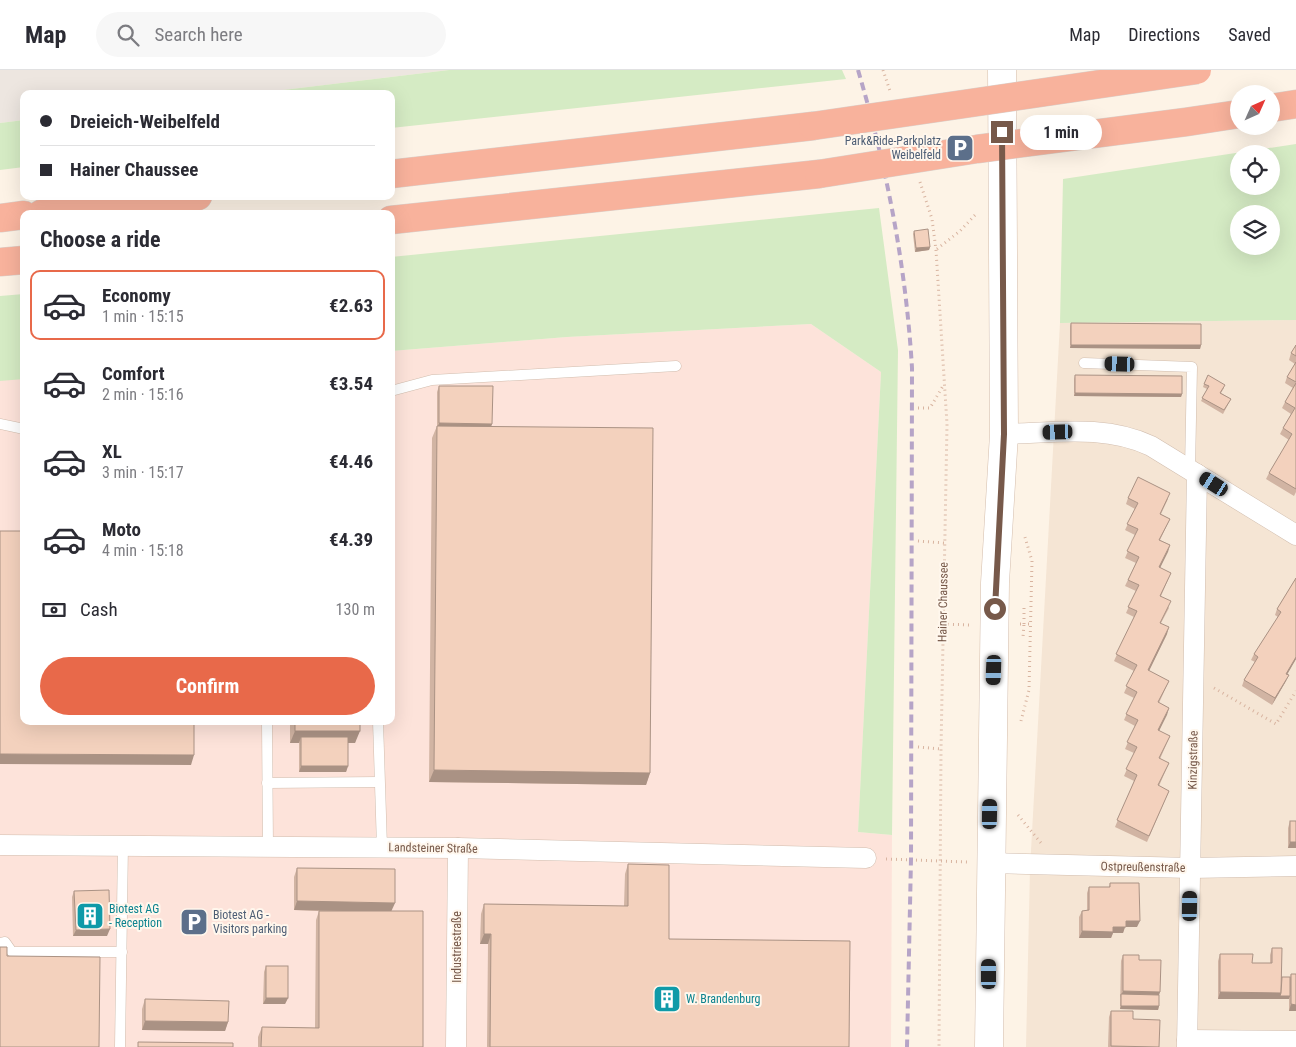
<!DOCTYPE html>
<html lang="en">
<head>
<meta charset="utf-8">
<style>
  body { margin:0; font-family:"Roboto Condensed",sans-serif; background:#f7f7f7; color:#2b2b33; height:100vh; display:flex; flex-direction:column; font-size:19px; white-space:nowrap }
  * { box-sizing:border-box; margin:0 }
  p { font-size:16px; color:#7c7c81 }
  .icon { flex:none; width:28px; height:28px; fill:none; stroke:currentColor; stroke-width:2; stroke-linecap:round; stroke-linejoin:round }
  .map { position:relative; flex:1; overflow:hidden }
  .panel { position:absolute; left:20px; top:140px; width:375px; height:515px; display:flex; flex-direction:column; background:#fff; border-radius:10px; box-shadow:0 5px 20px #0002 }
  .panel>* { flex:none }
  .guide { position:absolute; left:20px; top:20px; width:375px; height:110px; border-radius:10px; box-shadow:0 5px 20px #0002; display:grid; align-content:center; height:110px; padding:0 20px; background:#fff }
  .needle { width:32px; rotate:45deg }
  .controls { position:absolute; left:1230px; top:15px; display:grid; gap:10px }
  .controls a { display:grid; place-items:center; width:50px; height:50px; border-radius:50%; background:#fff; box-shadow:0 5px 20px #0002; font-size:25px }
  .end { position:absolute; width:22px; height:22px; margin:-11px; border:6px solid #77594a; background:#fff; box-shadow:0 0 0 2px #fff }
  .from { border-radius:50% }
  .bubble { position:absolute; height:35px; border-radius:18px; background:#fff; box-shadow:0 5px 20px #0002; font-size:16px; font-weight:700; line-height:35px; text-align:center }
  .car { position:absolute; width:15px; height:30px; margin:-15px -8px; border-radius:6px; box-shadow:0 0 4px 1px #0007; background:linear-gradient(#222 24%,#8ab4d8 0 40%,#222 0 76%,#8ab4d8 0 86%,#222 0) }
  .guide b { display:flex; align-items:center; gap:18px; height:48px; font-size:19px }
  .guide b+b { border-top:1px solid #e1e1e2 }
  .guide i { width:12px; height:12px; background:#2b2b33 }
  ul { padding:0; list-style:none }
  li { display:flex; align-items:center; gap:15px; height:70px; margin:0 10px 8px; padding:0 10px; border:2px solid transparent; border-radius:10px }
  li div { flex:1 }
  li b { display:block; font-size:19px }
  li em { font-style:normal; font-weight:700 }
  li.selected { border-color:#e8694a }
  li>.icon { width:45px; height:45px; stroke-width:1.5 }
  h2 { padding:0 20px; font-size:22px; line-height:60px }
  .pay { display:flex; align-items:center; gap:12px; height:55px; padding:0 20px; font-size:19px }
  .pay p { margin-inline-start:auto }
  .cta { display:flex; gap:10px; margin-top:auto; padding:10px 20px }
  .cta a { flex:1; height:58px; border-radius:30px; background:#e8694a; color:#fff; font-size:20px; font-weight:700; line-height:58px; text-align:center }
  header { display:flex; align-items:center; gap:30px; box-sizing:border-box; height:70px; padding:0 25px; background:#fff; border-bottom:1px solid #e1e1e2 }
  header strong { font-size:24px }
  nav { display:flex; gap:28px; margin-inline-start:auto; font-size:18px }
  .search { width:350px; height:45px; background:#f7f7f7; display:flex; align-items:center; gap:12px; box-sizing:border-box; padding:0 18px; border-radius:28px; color:#7c7c81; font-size:19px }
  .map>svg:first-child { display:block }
  .residential { fill:#f5e5d4 }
  .commercial { fill:#fde3da }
  .industrial { fill:#ede6e0 }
  .green { fill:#d5ebc4; fill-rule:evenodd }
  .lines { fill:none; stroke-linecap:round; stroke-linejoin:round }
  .lane-casing { stroke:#d1bdae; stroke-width:11 }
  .street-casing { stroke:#d1bdae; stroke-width:21 }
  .secondary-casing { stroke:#d4bdac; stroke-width:29 }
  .highway-casing { stroke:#d9d1cc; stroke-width:29 }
  .path { stroke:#d8b4a0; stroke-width:3; stroke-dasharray:1 4; stroke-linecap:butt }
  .lane { stroke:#fff; stroke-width:10 }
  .street { stroke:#fff; stroke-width:20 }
  .secondary { stroke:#fff; stroke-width:28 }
  .highway { stroke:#f8b29c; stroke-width:28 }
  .rail { stroke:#b6a4c7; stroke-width:4; stroke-dasharray:8 5; stroke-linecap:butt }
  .highway-bridge-casing { stroke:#d9d1cc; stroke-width:29; stroke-linecap:butt }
  .highway-bridge { stroke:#f8b29c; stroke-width:28 }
  .wall { fill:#d1b4a3 }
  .shaded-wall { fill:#aa9284 }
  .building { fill:#f3d1bd; stroke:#aa9284 }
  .route { stroke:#77594a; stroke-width:6 }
  .labels { text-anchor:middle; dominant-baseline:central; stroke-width:4; stroke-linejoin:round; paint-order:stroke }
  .service-label { font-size:12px; fill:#4e5e75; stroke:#fff7ed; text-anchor:end }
  .street-label { font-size:12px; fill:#77594a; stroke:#fff7ed }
  .culture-label { font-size:12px; fill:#0d838f; stroke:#fff7ed; text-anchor:start }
</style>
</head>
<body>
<header>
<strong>Map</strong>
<div class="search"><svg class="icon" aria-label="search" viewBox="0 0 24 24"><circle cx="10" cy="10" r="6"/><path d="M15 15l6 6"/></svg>Search here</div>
<nav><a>Map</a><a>Directions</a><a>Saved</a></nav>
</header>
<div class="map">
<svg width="1296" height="977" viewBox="0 0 1296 977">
  <rect width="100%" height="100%" fill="#fdf3e6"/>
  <polygon class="residential" points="1296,250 1296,977 1026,977 1030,799 1060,253"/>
  <polygon class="commercial" points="811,254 881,302 858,762 892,765 891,977 0,977 0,310 24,308 24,651 391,651 391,281 567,267"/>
  <polygon class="industrial" points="0,0 449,0 249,24 24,24 24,50 0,53"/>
  <g class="green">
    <polygon points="449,0 842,0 846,9 391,58 391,24 249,24"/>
    <polygon points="24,50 24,97 0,100 0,53"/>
    <path d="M1296 74V250L1060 253 1063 109ZM1239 84H1271V116H1239ZM1239 144H1271V176H1239Z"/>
    <polygon points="879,138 898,280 892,765 858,762 881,302 811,254 567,267 391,281 391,187"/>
    <polygon points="24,224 24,309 0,311 0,226"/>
  </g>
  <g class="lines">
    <defs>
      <g id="lane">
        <polyline points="1084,293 1192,297 1190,399"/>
        <polyline points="391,321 432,310 676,296"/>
        <polyline points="0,354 24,359"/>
        <polyline points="267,651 268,778"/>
        <polyline points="378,651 382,777"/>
        <polyline points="267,713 379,712"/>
        <polyline points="0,873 5,872 12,882 122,882"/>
        <polyline points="120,977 123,774"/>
      </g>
      <g id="street">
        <path d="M1004 364C1053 363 1105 354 1151 376L1296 465"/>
        <polyline points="0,775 458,778 866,788"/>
        <polyline points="990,793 1191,798 1296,796"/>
        <polyline points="1187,970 1296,971"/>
        <polyline points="456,977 458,778"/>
        <polyline points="1187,977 1197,404"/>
      </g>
      <polyline id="secondary" points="989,977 995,513 1004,364 1002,0"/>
      <g id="highway">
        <polyline points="1271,38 1296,34"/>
        <polyline points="391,104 813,56"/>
        <polyline points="41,144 198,126"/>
        <polyline points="0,148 24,145"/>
        <polyline points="391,150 819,104"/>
        <polyline points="0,192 24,190"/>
      </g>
    </defs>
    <use href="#lane" class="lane-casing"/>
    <use href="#street" class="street-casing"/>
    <use href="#secondary" class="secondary-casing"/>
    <use href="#highway" class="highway-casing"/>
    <g class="path">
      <polyline points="883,0 890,21"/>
      <polyline points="920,112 932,149 936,180 947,354 941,679 939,977"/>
      <polyline points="937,179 960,161 976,144"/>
      <polyline points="918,338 930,338 943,316"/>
      <polyline points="918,471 944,473"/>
      <polyline points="1024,538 1024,554 1031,554"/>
      <polyline points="943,554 969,555"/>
      <polyline points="1020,554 1024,554 1023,567"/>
      <polyline points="1214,618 1276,654 1296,621"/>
      <polyline points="1021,651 1029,620 1032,491 1025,467"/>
      <polyline points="918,677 941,679"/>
      <polyline points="1018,745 1041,773"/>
      <polyline points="886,789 967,792"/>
    </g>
    <use href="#lane" class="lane"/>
    <use href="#street" class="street"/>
    <use href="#secondary" class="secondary"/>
    <use href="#highway" class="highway"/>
    <path class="rail" d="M858 0C887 98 906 197 912 298L911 789 907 977"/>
    <defs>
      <g id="highway-bridge">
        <polyline points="813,56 1197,0"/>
        <polyline points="819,104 977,79 1186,52 1239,44"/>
      </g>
    </defs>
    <use href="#highway-bridge" class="highway-bridge-casing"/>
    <use href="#highway-bridge" class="highway-bridge"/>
  </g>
  <g class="wall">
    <polygon points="914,161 930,177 929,180 915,182 913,164"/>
    <polygon points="1071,253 1201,275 1200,279 1070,278 1070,256"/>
    <polygon points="1296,275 1296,422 1294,426 1266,409 1269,403 1289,370 1280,364 1283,358 1291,344 1282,338 1285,332 1293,318 1285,313 1287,307 1295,294 1289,290 1291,283"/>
    <polygon points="1075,305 1182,324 1181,327 1074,326 1074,309"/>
    <polygon points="1204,314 1224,318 1221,323 1231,329 1223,344 1201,331 1207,319 1203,317"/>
    <polygon points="439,316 492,354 491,356 650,703 646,715 429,712 432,368 437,356 437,322"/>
    <polygon points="1128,428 1168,429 1161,444 1170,449 1160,470 1170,475 1160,498 1171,503 1161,526 1169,538 1161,553 1167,564 1149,601 1169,611 1159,633 1169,638 1159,661 1170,666 1160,689 1169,693 1159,716 1169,721 1147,772 1115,757 1134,711 1124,706 1134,683 1125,679 1135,656 1124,650 1134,628 1124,623 1134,601 1114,591 1134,547 1126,543 1136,521 1125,516 1136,493 1125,488 1135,465 1125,460 1135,439 1126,434"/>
    <polygon points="1296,508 1296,589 1287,604 1286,611 1272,635 1242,616 1244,610 1255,592 1251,590 1254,584 1278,547 1275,545 1277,539"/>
    <polygon points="290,651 360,651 355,673 348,673 348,696 346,702 299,702 299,673 290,673"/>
    <polygon points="1290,751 1296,778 1288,778 1288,758"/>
    <polygon points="628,794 669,869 849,977 487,977 488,874 480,874 481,844 484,834 624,836 625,804"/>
    <polygon points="297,798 391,841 423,977 258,977 258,967 262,957 315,958 316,850 319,841 322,841 294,840 294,807"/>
    <polygon points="1110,813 1137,857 1125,857 1123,863 1113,863 1111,868 1079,868 1079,847 1082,841 1087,840 1087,823 1089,817 1109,817"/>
    <polygon points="74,821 107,866 73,866 72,827"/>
    <polygon points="1272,878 1282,907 1290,907 1291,904 1296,941 1289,941 1289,929 1218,929 1218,891 1220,884 1252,893 1270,893 1270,885"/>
    <polygon points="1123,885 1139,890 1159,925 1159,936 1158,940 1120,939 1121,891"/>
    <polygon points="266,896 288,928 285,934 263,934 264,902"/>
    <polygon points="145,929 228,952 225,961 142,960 142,939"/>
    <polygon points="1111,941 1133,949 1159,977 1108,977 1109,947"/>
  </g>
  <g class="shaded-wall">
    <polygon points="930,177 929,180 915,182 916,178"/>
    <polygon points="1071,275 1201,275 1200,279 1070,278"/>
    <polygon points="1075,323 1182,324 1181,327 1074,326"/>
    <polygon points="439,353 492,354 490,360 437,359"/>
    <polygon points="1170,475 1168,482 1157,504 1159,497"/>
    <polygon points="1169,557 1167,564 1146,607 1148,600"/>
    <polygon points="1296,587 1296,589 1284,610 1286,604"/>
    <polygon points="1289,605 1286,611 1272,635 1275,628"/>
    <polygon points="1169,638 1167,645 1156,667 1158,660"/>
    <polygon points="295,661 360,661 355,673 301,673 301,667 299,673 290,673"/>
    <polygon points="0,684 194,685 191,695 0,694"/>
    <polygon points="301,696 348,696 346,702 299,702"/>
    <polygon points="434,700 650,703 646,715 429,712"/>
    <polygon points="1290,772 1296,772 1296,778 1288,778"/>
    <polygon points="297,831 395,833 391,842 294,840"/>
    <polygon points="1126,851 1140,851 1137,857 1125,857 1123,863 1113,863 1111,868 1079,868 1082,861 1113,857"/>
    <polygon points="110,859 107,866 73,866 76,860"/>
    <polygon points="484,864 491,864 488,874 480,874"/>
    <polygon points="1123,921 1160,922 1158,929 1121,924 1120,928"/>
    <polygon points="1220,922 1281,923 1290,926 1289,929 1218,929"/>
    <polygon points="266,928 288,928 285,934 263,934"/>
    <polygon points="1291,934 1296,935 1296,941 1289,941"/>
    <polygon points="1121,936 1159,936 1158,940 1120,939"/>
    <polygon points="145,951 228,952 225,961 142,960"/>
  </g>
  <g class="building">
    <polygon points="928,159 930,177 916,178 914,161"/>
    <polygon points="1071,253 1201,254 1201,275 1071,275"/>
    <polygon points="1296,275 1296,286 1291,283"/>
    <polygon points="1296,292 1296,312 1287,307"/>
    <polygon points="1075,305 1182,306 1182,324 1075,323"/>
    <polygon points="1208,305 1225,315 1220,323 1231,329 1224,340 1202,328 1209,316 1204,314"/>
    <polygon points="1296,313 1296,419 1269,403 1292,364 1283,358 1295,338 1285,332"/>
    <polygon points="439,316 493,316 492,354 439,353"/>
    <polygon points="437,356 653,358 650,703 434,700"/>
    <polygon points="1138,407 1170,423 1160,444 1170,449 1159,470 1170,475 1159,497 1171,503 1160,526 1171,531 1160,553 1169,557 1148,600 1169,611 1158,632 1169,638 1158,660 1170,666 1159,688 1169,693 1158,715 1169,721 1149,766 1117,750 1137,705 1126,699 1137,677 1127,672 1138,650 1126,644 1137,622 1126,616 1137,595 1116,584 1137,541 1128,537 1139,515 1128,510 1139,487 1127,481 1138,459 1127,454 1138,433 1128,428"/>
    <polygon points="0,461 24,461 24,651 194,651 194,685 0,684"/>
    <polygon points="1296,508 1296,587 1286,604 1289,605 1275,628 1244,610 1258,587 1254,584 1281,542 1277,539"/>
    <rect x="295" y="651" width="65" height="10"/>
    <rect x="301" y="667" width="47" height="29"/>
    <rect x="1290" y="751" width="6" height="21"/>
    <polygon points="628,794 669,795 669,869 850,871 849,977 490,977 491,864 484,864 484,834 628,836"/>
    <polygon points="297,798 395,799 395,833 297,831"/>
    <polygon points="1110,813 1139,813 1140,851 1126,851 1126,857 1113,857 1113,862 1082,861 1082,841 1089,840 1089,817 1110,817"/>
    <polygon points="109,820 110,859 76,860 74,821"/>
    <polygon points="319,841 423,841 423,977 261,977 262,957 319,958"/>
    <polygon points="0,877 7,877 7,886 100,887 99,977 0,977"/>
    <polygon points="1272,878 1282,878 1281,923 1220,922 1220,884 1253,884 1252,893 1272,893"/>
    <polygon points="1123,885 1139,885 1139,890 1161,890 1160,922 1123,921"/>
    <rect x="266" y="896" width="22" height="32"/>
    <polygon points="1291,904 1296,904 1296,935 1291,934"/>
    <polygon points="1282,907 1290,907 1290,926 1280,926 1281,923"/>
    <polygon points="1121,924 1159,925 1159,936 1121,936"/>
    <polygon points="145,929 229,931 228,952 145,951"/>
    <polygon points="1111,941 1133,941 1133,949 1160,950 1159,977 1111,976"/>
    <polygon points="138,972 233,973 233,977 138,977"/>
  </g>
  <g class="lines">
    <polyline class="route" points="995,539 1004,364 1002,62"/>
  </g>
  <defs>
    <symbol id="parking-square" viewBox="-11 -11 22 22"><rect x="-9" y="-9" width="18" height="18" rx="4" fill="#5c6f8a" stroke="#fff7ed"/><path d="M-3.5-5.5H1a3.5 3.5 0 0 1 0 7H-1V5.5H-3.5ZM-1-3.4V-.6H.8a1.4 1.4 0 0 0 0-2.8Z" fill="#fff"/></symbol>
    <symbol id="building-square" viewBox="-11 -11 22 22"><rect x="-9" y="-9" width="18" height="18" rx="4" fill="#0f9aa8" stroke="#fff7ed"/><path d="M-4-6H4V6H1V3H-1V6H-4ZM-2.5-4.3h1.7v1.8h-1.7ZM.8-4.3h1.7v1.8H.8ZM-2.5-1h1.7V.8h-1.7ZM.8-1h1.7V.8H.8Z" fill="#fff"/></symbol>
  </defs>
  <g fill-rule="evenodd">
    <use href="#parking-square" x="944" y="62" width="32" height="32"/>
    <use href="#building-square" x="74" y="830" width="32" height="32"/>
    <use href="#parking-square" x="178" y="836" width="32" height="32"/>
    <use href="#building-square" x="651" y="913" width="32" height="32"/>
  </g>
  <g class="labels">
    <g class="service-label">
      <text x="941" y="71">Park&amp;Ride-Parkplatz<tspan x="941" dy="14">Weibelfeld</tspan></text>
      <text x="213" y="845" text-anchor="start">Biotest AG -<tspan x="213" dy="14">Visitors parking</tspan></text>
    </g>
    <g class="street-label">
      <text transform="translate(943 532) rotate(-89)">Hainer Chaussee</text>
      <text transform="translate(1193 690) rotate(-89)">Kinzigstraße</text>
      <text transform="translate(433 778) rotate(1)">Landsteiner Straße</text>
      <text transform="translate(1143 797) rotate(1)">Ostpreußenstraße</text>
      <text transform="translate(457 877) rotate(-90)">Industriestraße</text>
    </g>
    <g class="culture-label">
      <text x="109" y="839">Biotest AG<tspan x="109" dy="14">- Reception</tspan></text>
      <text x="686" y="929">W. Brandenburg</text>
    </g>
  </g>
</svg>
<div class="controls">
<a><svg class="needle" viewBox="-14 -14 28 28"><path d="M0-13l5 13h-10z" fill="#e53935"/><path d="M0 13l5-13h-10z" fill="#7c7c81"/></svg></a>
<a><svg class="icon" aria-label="locate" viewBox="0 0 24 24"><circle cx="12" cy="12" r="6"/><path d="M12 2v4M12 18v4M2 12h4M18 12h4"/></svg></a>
<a><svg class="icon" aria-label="layers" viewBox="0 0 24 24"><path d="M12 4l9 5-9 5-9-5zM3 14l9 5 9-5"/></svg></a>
</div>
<i class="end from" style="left:995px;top:539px"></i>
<i class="end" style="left:1002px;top:62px"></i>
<div class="bubble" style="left:1020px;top:45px;width:82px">1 min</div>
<i class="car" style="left:1120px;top:294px;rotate:272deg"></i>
<i class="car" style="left:1058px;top:362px;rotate:268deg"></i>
<i class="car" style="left:1214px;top:414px;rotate:302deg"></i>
<i class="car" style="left:994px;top:600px;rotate:182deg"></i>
<i class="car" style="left:990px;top:744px;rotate:1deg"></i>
<i class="car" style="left:1190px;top:836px;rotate:1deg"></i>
<i class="car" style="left:989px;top:904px;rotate:0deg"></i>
<div class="guide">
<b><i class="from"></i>Dreieich-Weibelfeld</b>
<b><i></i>Hainer Chaussee</b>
</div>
<section class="panel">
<h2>Choose a ride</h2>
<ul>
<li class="selected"><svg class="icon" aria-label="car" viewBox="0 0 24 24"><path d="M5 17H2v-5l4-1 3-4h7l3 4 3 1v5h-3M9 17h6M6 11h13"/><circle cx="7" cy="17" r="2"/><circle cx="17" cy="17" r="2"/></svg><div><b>Economy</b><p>1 min · 15:15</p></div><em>€2.63</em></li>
<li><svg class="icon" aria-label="car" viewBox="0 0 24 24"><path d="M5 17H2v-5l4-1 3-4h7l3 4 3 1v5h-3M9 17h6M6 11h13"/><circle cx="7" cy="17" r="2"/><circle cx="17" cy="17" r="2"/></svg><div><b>Comfort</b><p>2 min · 15:16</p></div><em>€3.54</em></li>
<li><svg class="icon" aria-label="car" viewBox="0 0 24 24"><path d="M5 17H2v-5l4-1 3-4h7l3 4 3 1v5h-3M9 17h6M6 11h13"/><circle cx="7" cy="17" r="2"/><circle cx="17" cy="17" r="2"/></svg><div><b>XL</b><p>3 min · 15:17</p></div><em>€4.46</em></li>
<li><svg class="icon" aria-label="car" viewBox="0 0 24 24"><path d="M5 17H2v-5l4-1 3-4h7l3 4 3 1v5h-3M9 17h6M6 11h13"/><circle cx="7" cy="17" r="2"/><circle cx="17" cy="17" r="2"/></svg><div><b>Moto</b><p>4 min · 15:18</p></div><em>€4.39</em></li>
</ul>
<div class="pay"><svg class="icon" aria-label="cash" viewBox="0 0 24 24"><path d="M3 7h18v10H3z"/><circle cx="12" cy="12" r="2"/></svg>Cash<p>130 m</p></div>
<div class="cta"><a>Confirm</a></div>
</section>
</div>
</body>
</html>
